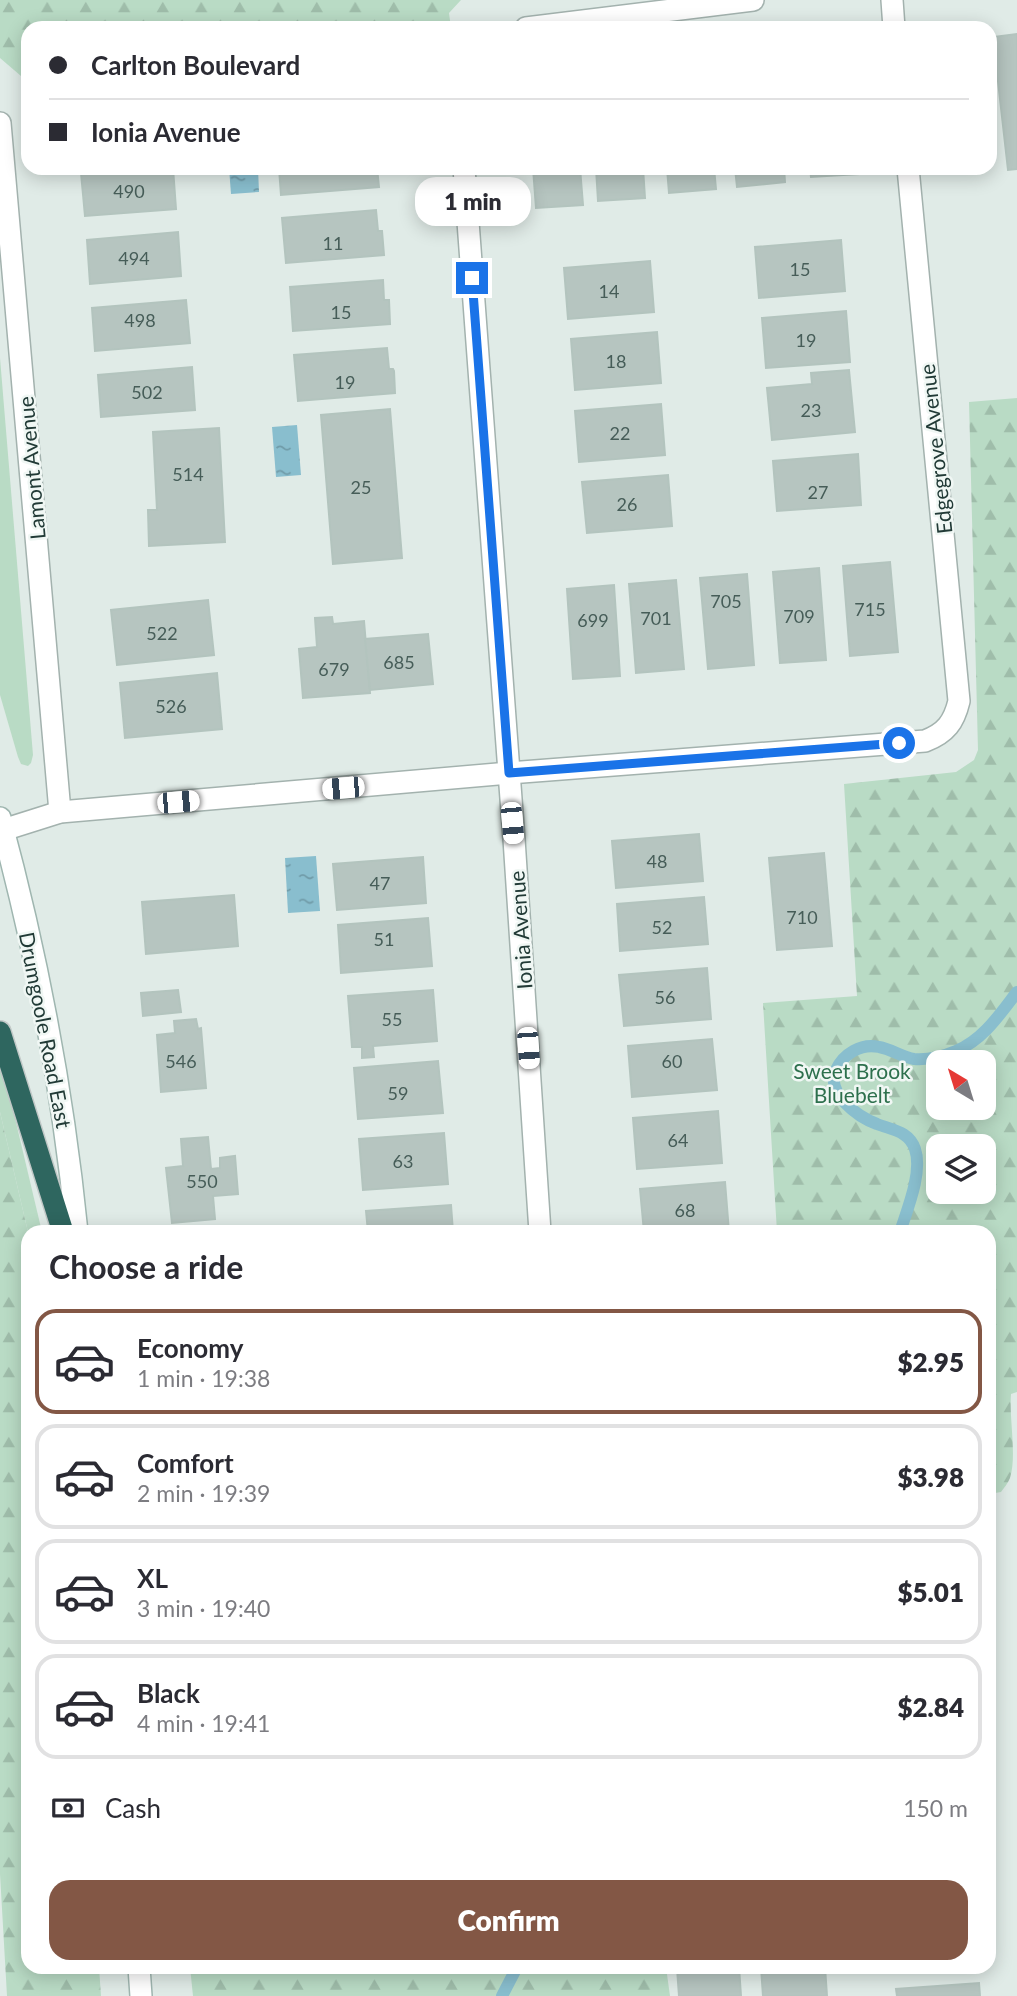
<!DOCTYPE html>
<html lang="en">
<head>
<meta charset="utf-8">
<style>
  body { margin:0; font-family:Lato,sans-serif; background:#f7f7f7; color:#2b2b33; height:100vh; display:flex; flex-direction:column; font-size:26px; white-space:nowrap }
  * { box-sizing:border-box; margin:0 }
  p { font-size:23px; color:#7c7c81 }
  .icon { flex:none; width:38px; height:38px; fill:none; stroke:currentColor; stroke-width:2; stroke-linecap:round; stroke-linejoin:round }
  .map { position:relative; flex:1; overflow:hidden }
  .drawer { position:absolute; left:21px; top:1225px; width:975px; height:749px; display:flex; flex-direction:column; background:#fff; border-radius:21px; box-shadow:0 4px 18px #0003 }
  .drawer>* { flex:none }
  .guide { position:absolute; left:21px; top:21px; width:976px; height:154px; border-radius:21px; box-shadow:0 4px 18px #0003; display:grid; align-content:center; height:154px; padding:0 28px; background:#fff }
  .needle { width:46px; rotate:322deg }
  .tools { position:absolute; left:926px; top:1050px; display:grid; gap:14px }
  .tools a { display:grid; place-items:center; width:70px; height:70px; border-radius:14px; background:#fff; box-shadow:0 4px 18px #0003; font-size:35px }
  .end { position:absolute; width:32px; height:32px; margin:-16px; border:9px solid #1a73e8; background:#fff; box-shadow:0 0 0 4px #fff }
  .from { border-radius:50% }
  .bubble { position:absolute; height:49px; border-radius:21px; background:#fff; box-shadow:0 4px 18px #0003; font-size:23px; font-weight:800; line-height:49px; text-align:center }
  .car { position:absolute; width:21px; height:42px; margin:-21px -10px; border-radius:9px; box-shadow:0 0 5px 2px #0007; background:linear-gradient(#fff 24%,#345 0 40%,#fff 0 76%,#345 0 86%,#fff 0) }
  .guide b { display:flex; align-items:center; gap:24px; height:66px; font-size:26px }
  .guide b+b { border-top:2px solid #e1e1e2 }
  .guide i { width:18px; height:18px; background:#2b2b33 }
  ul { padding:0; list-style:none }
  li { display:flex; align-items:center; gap:21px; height:105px; margin:0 14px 10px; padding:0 14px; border:4px solid #e1e1e2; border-radius:21px }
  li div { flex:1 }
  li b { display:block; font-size:26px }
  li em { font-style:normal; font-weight:800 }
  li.current { border-color:#835745 }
  li>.icon { width:63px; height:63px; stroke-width:1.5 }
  h2 { padding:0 28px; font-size:32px; line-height:84px }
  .pay { display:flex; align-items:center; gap:18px; height:77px; padding:0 28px; font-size:26px }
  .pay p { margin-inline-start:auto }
  .button { display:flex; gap:14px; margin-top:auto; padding:14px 28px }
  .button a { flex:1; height:80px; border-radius:21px; background:#835745; color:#fff; font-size:28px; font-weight:800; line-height:80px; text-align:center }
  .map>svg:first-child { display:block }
  .green { fill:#b9dbc5 }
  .forest { fill:url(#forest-firs); fill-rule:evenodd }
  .water { fill:url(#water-ripples) }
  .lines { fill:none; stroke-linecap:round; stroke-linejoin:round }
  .stream { stroke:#89bece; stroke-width:12 }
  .building { fill:#b6c5c0; stroke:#b3c4be; stroke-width:2 }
  .street-casing { stroke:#a3b2ae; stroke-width:24 }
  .secondary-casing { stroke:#9fb6b0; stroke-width:24 }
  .highway-casing { stroke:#c1c8c7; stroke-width:24 }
  .street { stroke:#fff; stroke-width:21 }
  .secondary { stroke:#fff; stroke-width:21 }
  .highway { stroke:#2e665f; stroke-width:21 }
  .route { stroke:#1a73e8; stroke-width:9 }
  .labels { text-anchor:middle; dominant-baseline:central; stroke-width:5; stroke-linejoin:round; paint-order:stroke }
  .number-label { font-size:18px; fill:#465d58 }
  .street-label { font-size:21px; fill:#213a36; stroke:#f0f7f4 }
  .park-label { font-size:21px; fill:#2d704d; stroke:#f0f7f4 }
</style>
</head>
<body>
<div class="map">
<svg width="1017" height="1996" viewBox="0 0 1017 1996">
  <defs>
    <pattern id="forest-firs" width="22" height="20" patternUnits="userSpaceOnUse" patternTransform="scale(1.75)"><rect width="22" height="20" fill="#b9dbc5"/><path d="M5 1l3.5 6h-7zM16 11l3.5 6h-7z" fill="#9fbdaa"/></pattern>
    <pattern id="water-ripples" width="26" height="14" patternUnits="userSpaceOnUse" patternTransform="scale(1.75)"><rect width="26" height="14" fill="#89bece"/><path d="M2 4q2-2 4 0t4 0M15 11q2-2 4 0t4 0" fill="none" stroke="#709ba8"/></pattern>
  </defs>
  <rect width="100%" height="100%" fill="#e0ebe7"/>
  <g class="green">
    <polygon points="0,358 33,755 31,763 28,766 21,764 18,757 0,695"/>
    <polygon points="0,1055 42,1232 28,1232 0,1112"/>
  </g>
  <g class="forest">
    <polygon points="0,0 461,0 449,13 451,28 28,28 28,82 0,58"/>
    <path d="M1017 398V1392L1011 1394C1009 1419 1017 1456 1010 1478 1008 1483 1004 1488 1001 1492L989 1494V1232H777L763 1003 857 996 844 784 956 772 974 760 978 750 969 402ZM938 1062H984V1108H938ZM938 1146H984V1192H938Z"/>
    <polygon points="0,1112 28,1232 28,1967 99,1967 101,1996 7,1996 0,1874"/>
    <polygon points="190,1967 666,1967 670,1996 193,1996"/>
  </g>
  <g class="water">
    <polygon points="229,168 258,168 259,192 231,194"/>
    <polygon points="297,425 301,475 276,477 272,427"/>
    <polygon points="316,856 320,911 288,913 285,858"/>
  </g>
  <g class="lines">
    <g class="stream">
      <path d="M900 1232C907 1210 923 1172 915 1149 909 1131 892 1130 877 1124 858 1117 825 1093 836 1070 843 1054 861 1043 879 1047 891 1049 902 1057 914 1059 928 1060 944 1056 956 1051 983 1040 1000 1014 1017 992"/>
      <polyline points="502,1996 517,1967"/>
    </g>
  </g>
  <g class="building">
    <polygon points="1017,34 1017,169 1008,170 993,37"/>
    <polygon points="145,168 173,168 176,209 85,216 81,173"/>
    <polygon points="279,168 377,168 379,187 281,195"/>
    <polygon points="533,168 580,168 583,205 536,208"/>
    <polygon points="596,168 643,168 645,198 598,201"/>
    <polygon points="667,168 714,168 716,189 669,193"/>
    <polygon points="735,168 784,168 785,182 737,187"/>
    <polygon points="810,168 859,168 859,174 811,177"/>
    <polygon points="376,210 378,231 382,231 384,255 286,263 282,218"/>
    <polygon points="178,232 181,276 90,284 87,240"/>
    <polygon points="841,240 845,291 759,298 755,247"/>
    <polygon points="650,261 654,312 568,319 564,268"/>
    <polygon points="383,280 384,300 389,300 390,324 293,331 290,287"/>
    <polygon points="186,300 190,343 95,351 92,308"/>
    <polygon points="846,311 850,362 766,368 762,318"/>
    <polygon points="657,332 661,383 575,390 571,339"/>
    <polygon points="387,348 389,369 393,369 394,371 395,393 298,401 294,355"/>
    <polygon points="192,367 195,410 101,417 98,375"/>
    <polygon points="849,370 855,432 772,440 767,388 812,384 811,373"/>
    <polygon points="661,404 665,455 579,462 575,411"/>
    <polygon points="390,409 402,558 333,564 321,415"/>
    <polygon points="219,428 225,542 149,546 148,510 157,510 153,432"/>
    <polygon points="858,454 861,505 777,511 773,461"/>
    <polygon points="668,475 672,526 587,533 582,482"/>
    <polygon points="890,562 898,652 850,656 843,566"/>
    <polygon points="819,568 826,660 780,663 773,572"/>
    <polygon points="747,574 754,665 708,669 700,578"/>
    <polygon points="676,580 684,669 636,673 629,584"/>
    <polygon points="614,585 620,676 573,679 567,589"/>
    <polygon points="208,600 214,655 117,665 111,610"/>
    <polygon points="332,617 333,624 364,621 370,693 303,698 299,649 317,647 315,618"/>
    <polygon points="428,634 433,684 370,690 365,639"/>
    <polygon points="217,673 222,729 125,738 120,683"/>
    <polygon points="699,834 703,881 616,888 612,841"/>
    <polygon points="824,853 832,946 777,950 769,858"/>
    <polygon points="423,857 426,903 337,910 333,864"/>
    <polygon points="234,895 238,946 146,954 142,902"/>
    <polygon points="704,897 708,944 620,951 617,904"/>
    <polygon points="428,918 432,966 341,973 338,925"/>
    <polygon points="707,968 711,1019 624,1026 619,975"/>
    <polygon points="178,990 181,1012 143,1016 141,993"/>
    <polygon points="433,990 437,1041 373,1046 374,1057 362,1058 362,1047 352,1047 348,996"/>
    <polygon points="196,1019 198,1029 201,1028 206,1088 161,1092 157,1035 175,1033 174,1021"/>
    <polygon points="712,1039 717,1090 632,1097 628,1046"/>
    <polygon points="438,1061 443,1113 358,1119 354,1068"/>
    <polygon points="718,1111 722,1163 637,1169 633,1118"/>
    <polygon points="444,1133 448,1184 363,1190 359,1139"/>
    <polygon points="208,1137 211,1169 220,1168 220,1158 235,1156 238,1194 213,1196 215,1219 172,1223 166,1168 183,1166 181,1139"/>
    <polygon points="725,1182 729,1232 644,1232 640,1189"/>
    <polygon points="451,1205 453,1232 368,1232 366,1211"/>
    <polygon points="739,1967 741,1996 679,1996 677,1968"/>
    <polygon points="761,1967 825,1967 827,1996 763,1996"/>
    <polygon points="979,1983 980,1996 897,1996 896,1989"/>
  </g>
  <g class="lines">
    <defs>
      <g id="street">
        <polyline points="892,0 894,28"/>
        <polyline points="526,28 753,0"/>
        <polyline points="0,123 60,812"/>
        <polyline points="464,168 514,839 540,1232"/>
        <path d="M3 830 60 812 509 773 925 741C946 733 954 722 959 701L908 168"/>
      </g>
      <g id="secondary">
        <path d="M0 818C37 954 63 1092 77 1232"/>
        <polyline points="139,1967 141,1996"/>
      </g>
      <polyline id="highway" points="0,1032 63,1232"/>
    </defs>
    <use href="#street" class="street-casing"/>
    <use href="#secondary" class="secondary-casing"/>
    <use href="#highway" class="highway-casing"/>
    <use href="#street" class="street"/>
    <use href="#secondary" class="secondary"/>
    <use href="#highway" class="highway"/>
  </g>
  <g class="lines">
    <polyline class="route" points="472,278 509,773 899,743"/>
  </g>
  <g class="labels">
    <g class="number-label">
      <text x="129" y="191">490</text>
      <text x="333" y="243">11</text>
      <text x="134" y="258">494</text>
      <text x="800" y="269">15</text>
      <text x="609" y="291">14</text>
      <text x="341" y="312">15</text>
      <text x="140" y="320">498</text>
      <text x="806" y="340">19</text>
      <text x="616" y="361">18</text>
      <text x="345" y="382">19</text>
      <text x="147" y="392">502</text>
      <text x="811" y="410">23</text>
      <text x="620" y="433">22</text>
      <text x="188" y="474">514</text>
      <text x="361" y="487">25</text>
      <text x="818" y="492">27</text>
      <text x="627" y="504">26</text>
      <text x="726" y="601">705</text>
      <text x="870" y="609">715</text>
      <text x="799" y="616">709</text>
      <text x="656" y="618">701</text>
      <text x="593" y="620">699</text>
      <text x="162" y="633">522</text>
      <text x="399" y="662">685</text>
      <text x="334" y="669">679</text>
      <text x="171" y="706">526</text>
      <text x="657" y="861">48</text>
      <text x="380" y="883">47</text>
      <text x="802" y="917">710</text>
      <text x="662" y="927">52</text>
      <text x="384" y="939">51</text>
      <text x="665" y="997">56</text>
      <text x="392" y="1019">55</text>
      <text x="181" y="1061">546</text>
      <text x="672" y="1061">60</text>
      <text x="398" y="1093">59</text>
      <text x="678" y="1140">64</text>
      <text x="403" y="1161">63</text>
      <text x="202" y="1181">550</text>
      <text x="685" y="1210">68</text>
    </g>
    <g class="street-label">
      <text transform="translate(935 449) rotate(-96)">Edgegrove Avenue</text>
      <text transform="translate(31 468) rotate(-95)">Lamont Avenue</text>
      <text transform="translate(520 930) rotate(-94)">Ionia Avenue</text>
      <text transform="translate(46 1030) rotate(79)">Drumgoole Road East</text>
    </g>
    <g class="park-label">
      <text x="852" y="1070">Sweet Brook<tspan x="852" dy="24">Bluebelt</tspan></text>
    </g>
  </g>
</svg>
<div class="tools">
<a><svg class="needle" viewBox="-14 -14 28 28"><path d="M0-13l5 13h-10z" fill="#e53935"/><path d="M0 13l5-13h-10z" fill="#7c7c81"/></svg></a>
<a><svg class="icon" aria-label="layers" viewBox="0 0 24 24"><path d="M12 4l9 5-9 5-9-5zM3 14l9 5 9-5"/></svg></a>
</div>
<i class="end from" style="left:899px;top:743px"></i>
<i class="end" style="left:472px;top:278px"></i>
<div class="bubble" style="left:415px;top:177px;width:116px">1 min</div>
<i class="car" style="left:343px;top:788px;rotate:265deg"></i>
<i class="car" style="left:178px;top:802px;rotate:85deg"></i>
<i class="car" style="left:512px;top:823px;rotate:175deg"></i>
<i class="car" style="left:528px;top:1048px;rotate:176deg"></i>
<div class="guide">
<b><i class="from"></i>Carlton Boulevard</b>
<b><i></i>Ionia Avenue</b>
</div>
<section class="drawer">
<h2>Choose a ride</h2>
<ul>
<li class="current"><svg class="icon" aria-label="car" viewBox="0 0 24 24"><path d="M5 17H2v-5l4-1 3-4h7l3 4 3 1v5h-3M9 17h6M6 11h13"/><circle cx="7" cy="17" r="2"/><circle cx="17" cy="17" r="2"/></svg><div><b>Economy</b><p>1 min · 19:38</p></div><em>$2.95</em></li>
<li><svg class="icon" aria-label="car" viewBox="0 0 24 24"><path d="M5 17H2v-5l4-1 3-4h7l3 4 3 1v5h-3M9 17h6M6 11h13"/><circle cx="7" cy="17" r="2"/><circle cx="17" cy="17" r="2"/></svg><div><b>Comfort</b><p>2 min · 19:39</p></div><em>$3.98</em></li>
<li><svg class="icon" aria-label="car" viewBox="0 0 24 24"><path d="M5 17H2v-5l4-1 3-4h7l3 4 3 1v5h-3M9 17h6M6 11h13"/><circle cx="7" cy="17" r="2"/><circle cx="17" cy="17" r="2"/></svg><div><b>XL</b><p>3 min · 19:40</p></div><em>$5.01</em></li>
<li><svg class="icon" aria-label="car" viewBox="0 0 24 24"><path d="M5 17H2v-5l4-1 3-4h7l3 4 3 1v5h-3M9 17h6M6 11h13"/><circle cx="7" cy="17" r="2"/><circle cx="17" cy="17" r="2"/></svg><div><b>Black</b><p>4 min · 19:41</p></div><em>$2.84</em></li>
</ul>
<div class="pay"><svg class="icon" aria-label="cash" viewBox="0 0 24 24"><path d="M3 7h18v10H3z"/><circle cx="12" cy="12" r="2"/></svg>Cash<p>150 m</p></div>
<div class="button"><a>Confirm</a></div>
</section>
</div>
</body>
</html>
